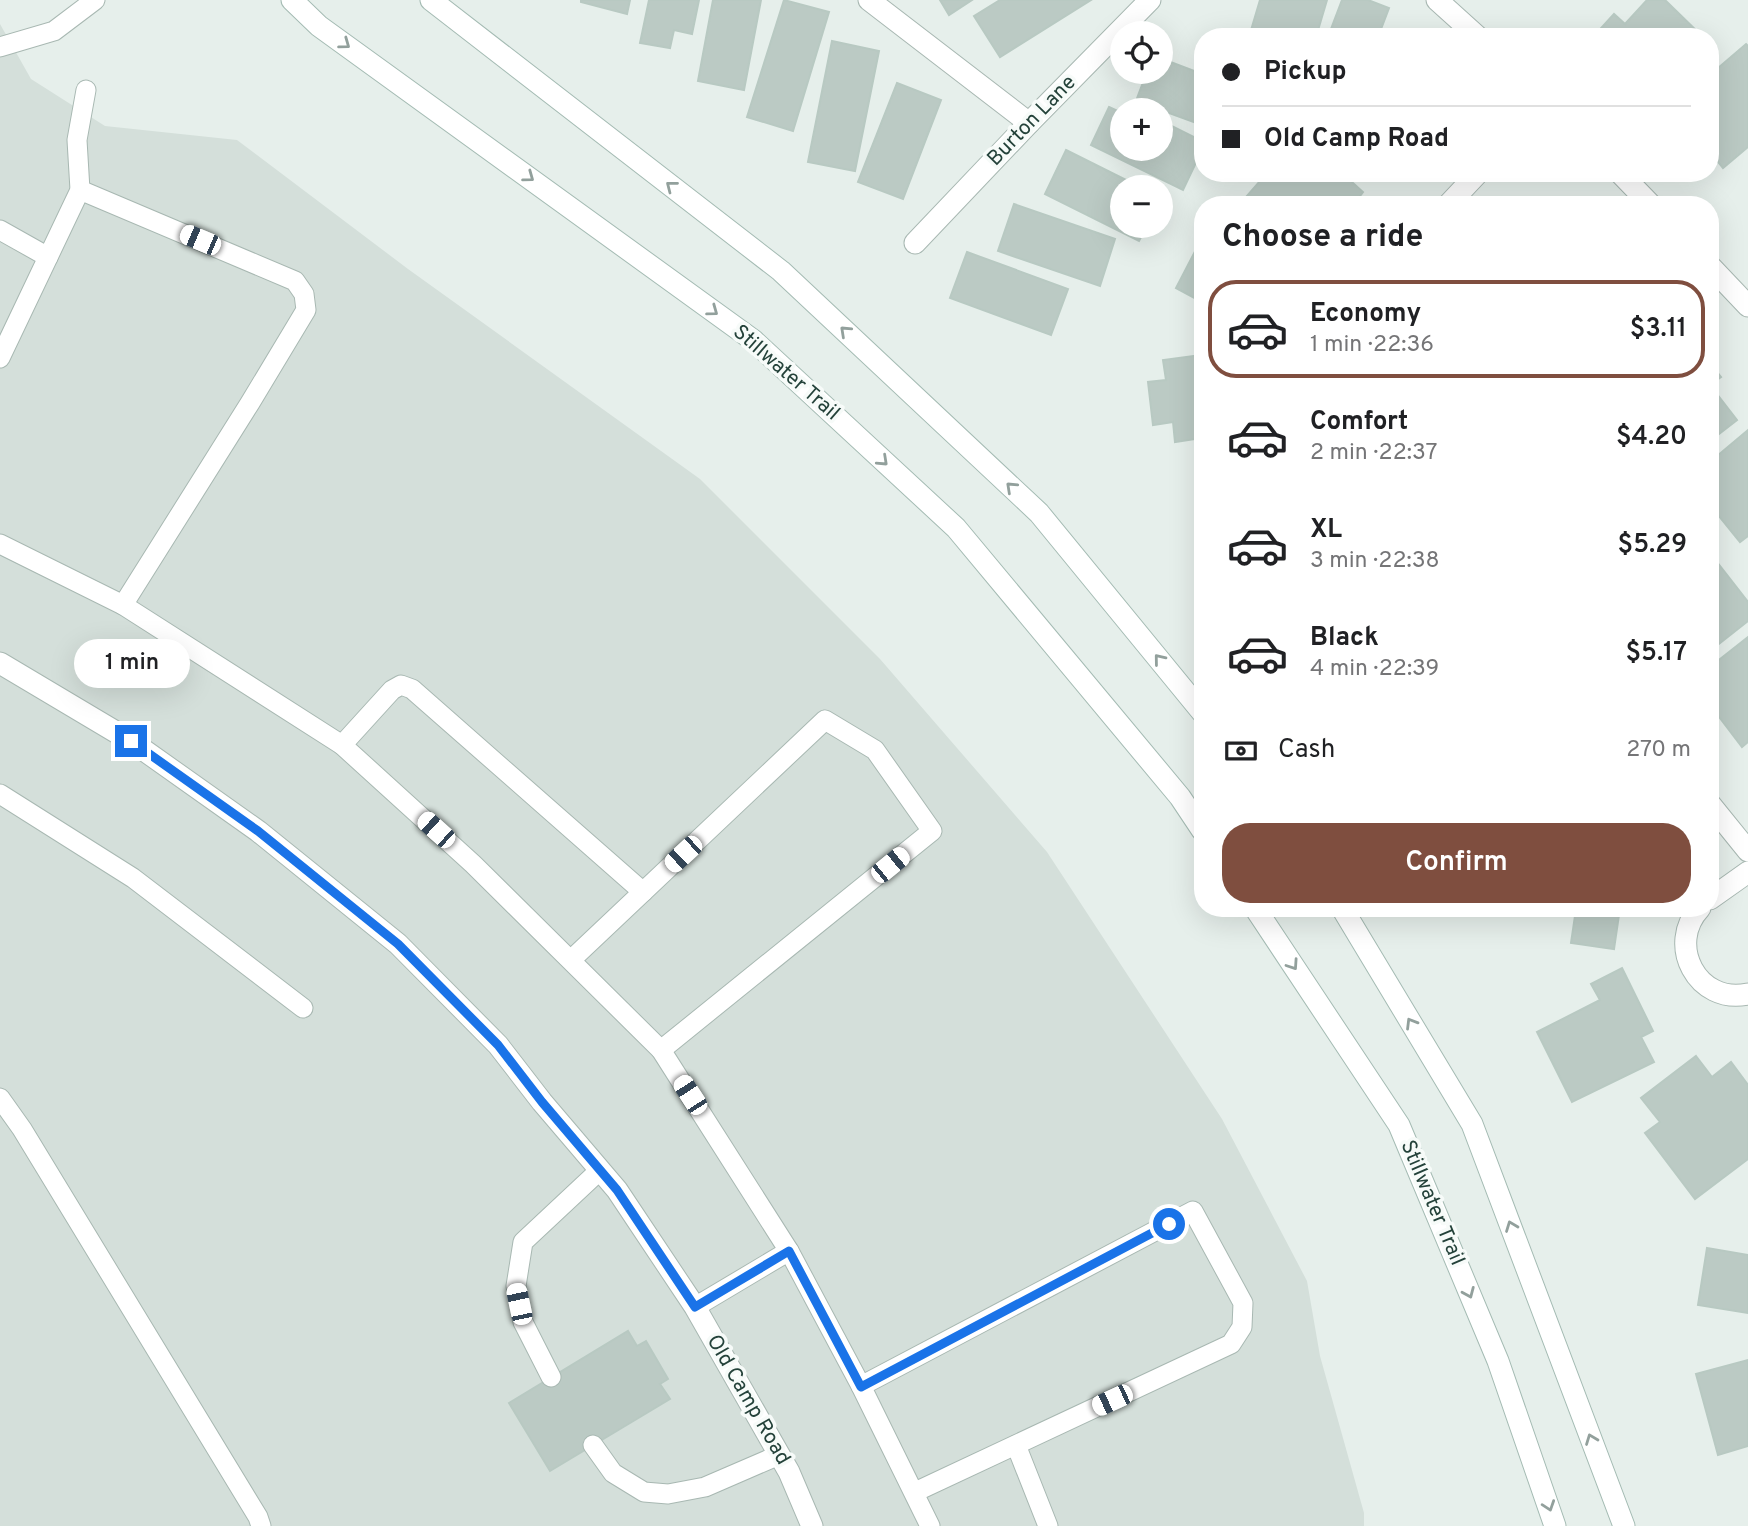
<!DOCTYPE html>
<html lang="en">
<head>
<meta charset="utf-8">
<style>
  body { margin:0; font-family:Overpass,sans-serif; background:#f6f6f6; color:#202124; height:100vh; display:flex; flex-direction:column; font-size:26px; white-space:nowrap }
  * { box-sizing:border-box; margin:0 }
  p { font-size:23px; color:#757577 }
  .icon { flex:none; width:38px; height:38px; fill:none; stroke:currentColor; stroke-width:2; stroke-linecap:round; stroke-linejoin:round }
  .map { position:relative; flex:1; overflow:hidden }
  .drawer { position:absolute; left:1194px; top:196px; width:525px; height:721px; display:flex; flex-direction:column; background:#fff; border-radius:28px; box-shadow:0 7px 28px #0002 }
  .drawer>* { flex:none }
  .banner { position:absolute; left:1194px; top:28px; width:525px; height:154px; border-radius:28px; box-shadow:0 7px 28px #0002; display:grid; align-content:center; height:154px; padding:0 28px; background:#fff }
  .buttons { position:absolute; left:1110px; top:21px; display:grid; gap:14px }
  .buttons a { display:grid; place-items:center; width:63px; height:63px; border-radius:50%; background:#fff; box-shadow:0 7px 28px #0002; font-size:35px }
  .end { position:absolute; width:32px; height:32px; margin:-16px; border:9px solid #1a73e8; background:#fff; box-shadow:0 0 0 4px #fff }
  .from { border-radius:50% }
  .bubble { position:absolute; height:49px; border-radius:24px; background:#fff; box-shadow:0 7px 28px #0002; font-size:23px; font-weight:600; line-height:49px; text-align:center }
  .car { position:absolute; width:21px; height:42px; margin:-21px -10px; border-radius:9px; box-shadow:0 0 5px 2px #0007; background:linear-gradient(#fff 24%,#345 0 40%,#fff 0 76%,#345 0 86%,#fff 0) }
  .banner b { display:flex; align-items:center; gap:24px; height:66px; font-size:26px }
  .banner b+b { border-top:2px solid #e0e0e0 }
  .banner i { width:18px; height:18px; background:#202124 }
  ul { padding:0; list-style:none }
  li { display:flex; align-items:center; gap:21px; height:98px; margin:0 14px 10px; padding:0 14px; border:4px solid transparent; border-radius:28px }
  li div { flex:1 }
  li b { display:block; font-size:26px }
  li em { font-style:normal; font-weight:600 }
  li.on { border-color:#7f4e3f }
  li>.icon { width:63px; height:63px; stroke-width:1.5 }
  h2 { padding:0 28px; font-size:32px; line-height:84px }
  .pay { display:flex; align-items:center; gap:18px; height:77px; padding:0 28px; font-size:26px }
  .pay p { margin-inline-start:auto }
  .primary-button { display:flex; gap:14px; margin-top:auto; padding:14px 28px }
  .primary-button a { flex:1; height:80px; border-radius:28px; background:#7f4e3f; color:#fff; font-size:28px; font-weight:600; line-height:80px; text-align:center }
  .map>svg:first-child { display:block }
  .built { fill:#d4dfda }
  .building { fill:#bbcac4; stroke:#b8c9c2; stroke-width:2 }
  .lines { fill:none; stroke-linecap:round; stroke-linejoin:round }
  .service-casing { stroke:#a8b8b2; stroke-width:21 }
  .minor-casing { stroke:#a8b8b2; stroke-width:23 }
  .tertiary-casing { stroke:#a8b8b2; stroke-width:23 }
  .secondary-casing { stroke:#a4bbb3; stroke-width:23 }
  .service { stroke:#fff; stroke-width:19 }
  .minor { stroke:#fff; stroke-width:21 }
  .tertiary { stroke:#fff; stroke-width:21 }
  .secondary { stroke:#fff; stroke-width:21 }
  .oneway { stroke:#92a09c }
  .route { stroke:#1a73e8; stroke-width:9 }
  .labels { text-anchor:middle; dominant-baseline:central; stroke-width:7; stroke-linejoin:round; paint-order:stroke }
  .street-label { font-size:21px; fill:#24423a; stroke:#f7fbf9 }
</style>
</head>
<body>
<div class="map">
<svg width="1748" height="1526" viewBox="0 0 1748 1526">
  <rect width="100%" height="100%" fill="#e6efeb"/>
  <polygon class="built" points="0,24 31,79 105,126 237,140 408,269 700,479 880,659 1047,852 1222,1119 1307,1281 1320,1356 1364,1513 1364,1526 0,1526"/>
  <g class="building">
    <polygon points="581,0 630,0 627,14 581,2"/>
    <polygon points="649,0 699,0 692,34 674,30 670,48 640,43"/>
    <polygon points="713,0 761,0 744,90 698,81"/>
    <polygon points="784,0 829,12 793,131 747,117"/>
    <polygon points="940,0 972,0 949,15"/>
    <polygon points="1000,0 1091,0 1000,57 974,16"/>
    <polygon points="1260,0 1327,0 1316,37 1249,37"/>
    <polygon points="1342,0 1368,0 1389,8 1378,37 1328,37"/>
    <polygon points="1647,0 1665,0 1703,37 1593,37 1614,14 1625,24"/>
    <polygon points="832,41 879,51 855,171 808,162"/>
    <polygon points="1746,44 1748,46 1748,147 1723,168 1710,152 1710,75"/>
    <polygon points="1160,58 1202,74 1202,125 1136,101 1147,72 1160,72"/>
    <polygon points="897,83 941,100 903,199 858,182"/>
    <polygon points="1109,107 1122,113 1122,149 1160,149 1160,120 1202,141 1202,150 1183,190 1091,145"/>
    <polygon points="1066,150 1140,187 1122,187 1122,226 1147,226 1139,241 1045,194"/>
    <polygon points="1267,173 1342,173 1363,192 1353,205 1257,205 1247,196"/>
    <polygon points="1014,204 1115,239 1100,286 998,251"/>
    <polygon points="1202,238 1202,302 1176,288"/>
    <polygon points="967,252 1068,289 1051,335 950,298"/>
    <polygon points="1202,355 1202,438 1175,442 1173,422 1153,425 1148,382 1166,380 1163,360"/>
    <polygon points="1710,363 1721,377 1710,385 1737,420 1710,441"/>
    <polygon points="1748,430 1748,536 1740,542 1710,505 1710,462"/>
    <polygon points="1710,553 1748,602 1748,621 1710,651"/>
    <polygon points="1748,637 1748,742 1742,747 1710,705 1710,667"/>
    <polygon points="1518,908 1620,908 1614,949 1571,943 1575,916"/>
    <polygon points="1622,968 1653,1031 1641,1037 1654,1062 1572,1102 1537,1032 1600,1000 1591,984"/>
    <polygon points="1696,1056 1712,1077 1731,1062 1748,1085 1748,1159 1695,1199 1645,1133 1660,1122 1641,1098"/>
    <polygon points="1707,1248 1748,1255 1748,1313 1698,1305"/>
    <polygon points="628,1331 637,1346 646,1341 668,1379 660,1384 670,1399 550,1471 509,1403"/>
    <polygon points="1748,1360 1748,1446 1718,1455 1696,1374"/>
  </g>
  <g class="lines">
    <defs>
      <g id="service">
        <polyline points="0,47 54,31 95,0"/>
        <polyline points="80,190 295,281 304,294 306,310 250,403 123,605"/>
        <polyline points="0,230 48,257"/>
        <polyline points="0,358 80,190 77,140 86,90"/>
        <polyline points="0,544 123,605 342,745 473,864 661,1050 789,1251 861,1386 930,1526"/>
        <polyline points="342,745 392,690 401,685 412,689 643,892"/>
        <polyline points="0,794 133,878 303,1008"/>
        <polyline points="572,959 825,720 875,750 932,831 661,1050"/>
        <polyline points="0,1098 22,1129 258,1517 261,1526"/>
        <polyline points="695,1307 789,1251"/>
        <polyline points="551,1377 523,1322 516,1286 523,1242 600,1170"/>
        <polyline points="861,1386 1193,1211 1243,1303 1242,1327 1231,1344 915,1492"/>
        <polyline points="593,1445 613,1473 644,1492 668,1494 705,1487 779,1455"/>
        <polyline points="1016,1445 1048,1526"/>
      </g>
      <g id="minor">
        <polyline points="869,0 1029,123"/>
        <polyline points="1437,0 1478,37"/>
        <polyline points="1620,173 1651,205"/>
        <polyline points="1448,205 1478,173"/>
        <polyline points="915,243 1029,123 1150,0"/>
        <polyline points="1710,266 1748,306"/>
        <polyline points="1710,804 1748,851"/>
        <polyline points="1710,899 1748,872"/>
        <path d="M1700 908C1666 944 1697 1005 1748 994"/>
      </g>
      <polyline id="tertiary" points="0,663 131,741 258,831 398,944 498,1045 542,1102 617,1190 695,1307 789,1472 812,1526"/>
      <g id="secondary">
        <polyline points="292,0 319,26 753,340 956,528 1180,797 1202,830"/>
        <polyline points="431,0 781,271 1039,513 1202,712"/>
        <polyline points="1255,908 1399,1125 1498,1361 1555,1526"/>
        <polyline points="1342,908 1472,1124 1624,1526"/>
      </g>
    </defs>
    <use href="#service" class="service-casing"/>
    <use href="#minor" class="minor-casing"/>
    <use href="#tertiary" class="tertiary-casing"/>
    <use href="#secondary" class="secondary-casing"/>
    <use href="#service" class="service"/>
    <use href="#minor" class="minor"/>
    <use href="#tertiary" class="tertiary"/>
    <use href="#secondary" class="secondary"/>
  </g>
  <defs><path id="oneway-chevron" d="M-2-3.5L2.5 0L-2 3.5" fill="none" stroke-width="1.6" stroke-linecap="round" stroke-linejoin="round" transform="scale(1.75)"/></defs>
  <g class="oneway">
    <use href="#oneway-chevron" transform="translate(345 44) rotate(36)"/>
    <use href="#oneway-chevron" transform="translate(529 177) rotate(36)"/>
    <use href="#oneway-chevron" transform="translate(671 186) rotate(-142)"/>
    <use href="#oneway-chevron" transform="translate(713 311) rotate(36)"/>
    <use href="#oneway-chevron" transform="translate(845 331) rotate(-137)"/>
    <use href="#oneway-chevron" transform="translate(883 461) rotate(43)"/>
    <use href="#oneway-chevron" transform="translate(1011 487) rotate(-137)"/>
    <use href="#oneway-chevron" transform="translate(1159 659) rotate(-129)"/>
    <use href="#oneway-chevron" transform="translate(1293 965) rotate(56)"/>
    <use href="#oneway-chevron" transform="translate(1411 1023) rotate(-121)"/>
    <use href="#oneway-chevron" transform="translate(1511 1226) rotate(-111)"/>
    <use href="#oneway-chevron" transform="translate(1469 1293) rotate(67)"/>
    <use href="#oneway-chevron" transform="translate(1591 1439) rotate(-111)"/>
    <use href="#oneway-chevron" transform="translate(1549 1506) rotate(71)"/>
  </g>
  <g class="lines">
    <polyline class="route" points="131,741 258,831 398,944 498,1045 542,1102 617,1190 695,1307 789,1251 861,1387 1169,1224"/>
  </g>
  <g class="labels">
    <g class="street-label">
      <text transform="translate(1032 121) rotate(-46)">Burton Lane</text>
      <text transform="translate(786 373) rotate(41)">Stillwater Trail</text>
      <text transform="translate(1432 1203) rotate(67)">Stillwater Trail</text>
      <text transform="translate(748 1400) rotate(60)">Old Camp Road</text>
    </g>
  </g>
</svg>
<div class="buttons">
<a><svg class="icon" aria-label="locate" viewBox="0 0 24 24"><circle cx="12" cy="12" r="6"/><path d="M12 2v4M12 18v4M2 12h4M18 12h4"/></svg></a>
<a>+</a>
<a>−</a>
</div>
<i class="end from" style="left:1169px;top:1224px"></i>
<i class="end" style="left:131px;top:741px"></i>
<div class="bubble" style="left:74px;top:639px;width:116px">1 min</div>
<i class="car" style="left:200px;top:240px;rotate:293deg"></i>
<i class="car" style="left:436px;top:830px;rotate:312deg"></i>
<i class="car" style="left:683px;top:854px;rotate:227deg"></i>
<i class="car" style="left:890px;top:865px;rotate:51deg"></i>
<i class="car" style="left:690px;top:1095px;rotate:327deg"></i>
<i class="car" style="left:519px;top:1304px;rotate:348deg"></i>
<i class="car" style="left:1112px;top:1400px;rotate:245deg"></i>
<div class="banner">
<b><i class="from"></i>Pickup</b>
<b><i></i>Old Camp Road</b>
</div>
<section class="drawer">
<h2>Choose a ride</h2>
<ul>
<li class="on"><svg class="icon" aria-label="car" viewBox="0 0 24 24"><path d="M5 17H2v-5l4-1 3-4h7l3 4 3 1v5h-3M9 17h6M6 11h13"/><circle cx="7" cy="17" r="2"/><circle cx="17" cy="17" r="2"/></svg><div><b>Economy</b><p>1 min · 22:36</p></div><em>$3.11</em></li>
<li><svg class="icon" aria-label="car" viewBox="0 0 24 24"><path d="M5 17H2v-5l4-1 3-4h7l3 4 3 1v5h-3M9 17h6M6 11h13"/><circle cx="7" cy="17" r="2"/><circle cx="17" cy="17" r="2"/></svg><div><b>Comfort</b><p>2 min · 22:37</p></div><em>$4.20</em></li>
<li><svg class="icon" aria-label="car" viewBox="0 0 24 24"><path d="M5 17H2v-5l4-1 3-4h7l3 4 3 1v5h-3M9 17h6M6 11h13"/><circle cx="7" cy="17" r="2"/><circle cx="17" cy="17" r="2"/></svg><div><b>XL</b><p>3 min · 22:38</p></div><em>$5.29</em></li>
<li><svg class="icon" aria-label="car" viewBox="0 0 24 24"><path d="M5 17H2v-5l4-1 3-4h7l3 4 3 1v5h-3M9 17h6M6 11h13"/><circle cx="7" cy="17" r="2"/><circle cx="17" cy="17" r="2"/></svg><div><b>Black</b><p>4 min · 22:39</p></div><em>$5.17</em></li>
</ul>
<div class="pay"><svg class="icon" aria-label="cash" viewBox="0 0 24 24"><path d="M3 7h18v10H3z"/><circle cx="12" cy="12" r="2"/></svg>Cash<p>270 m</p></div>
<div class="primary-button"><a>Confirm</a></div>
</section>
</div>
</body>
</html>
